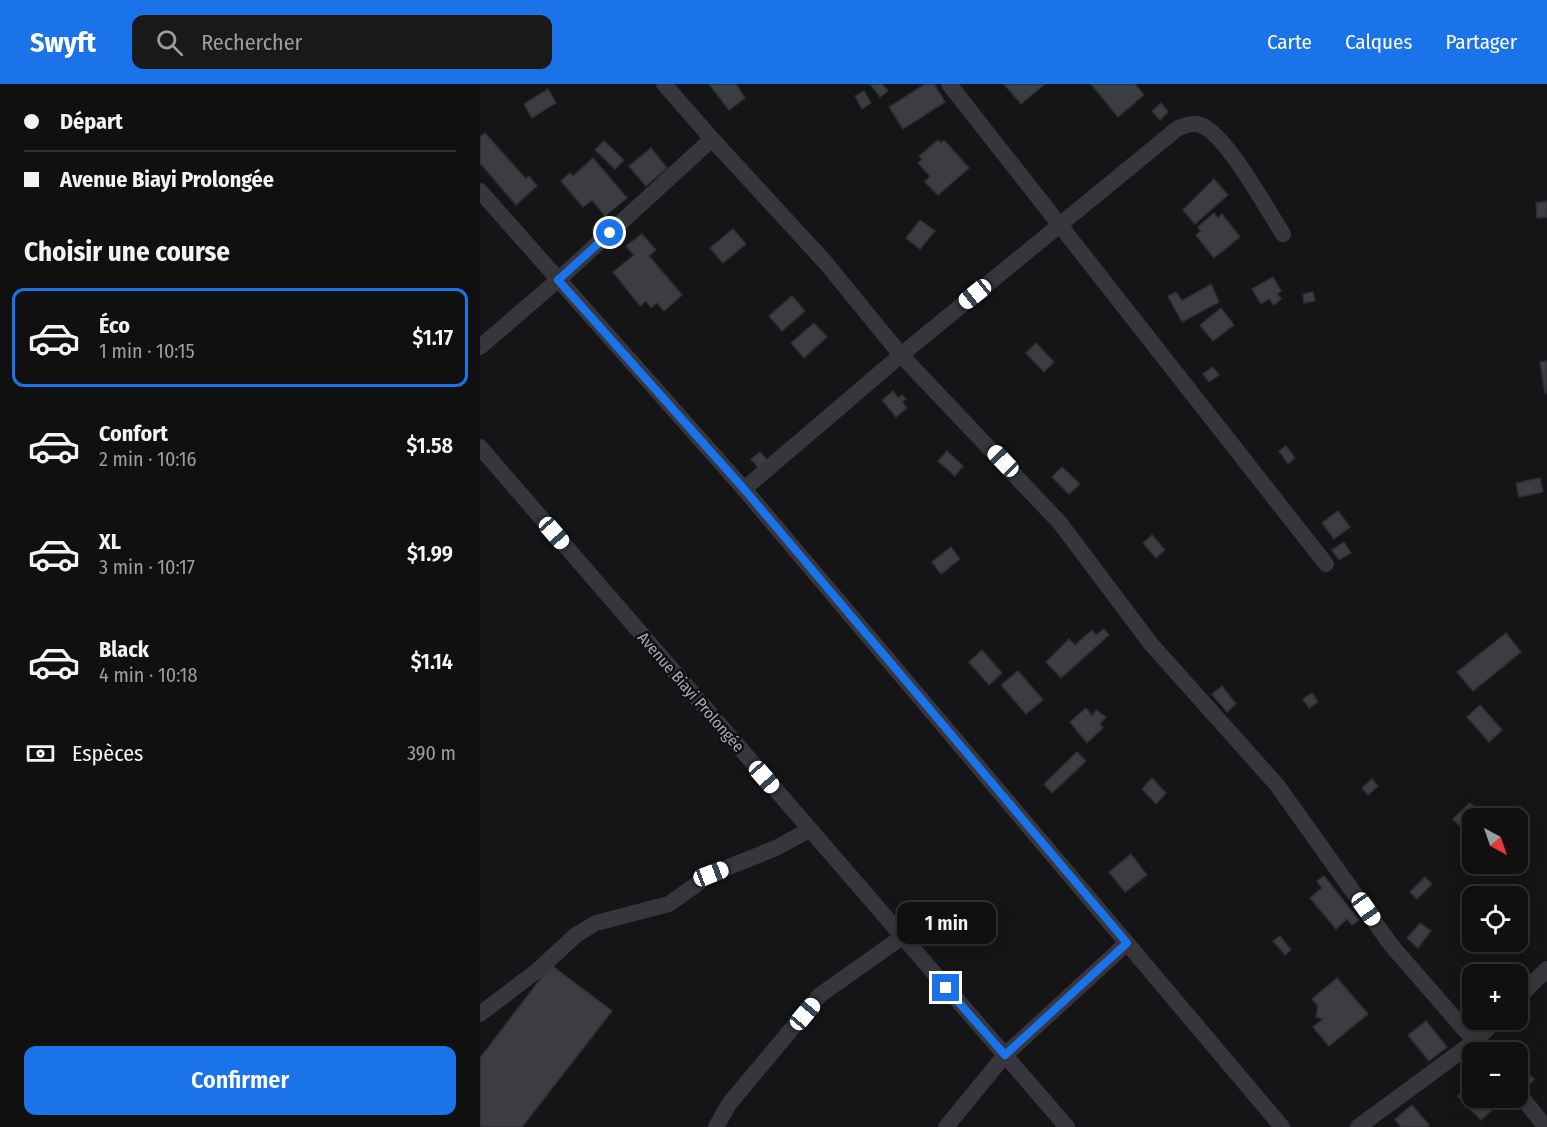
<!DOCTYPE html>
<html lang="fr">
<head>
<meta charset="utf-8">
<style>
  body { margin:0; font-family:"Fira Sans Condensed",sans-serif; background:#19191a; color:#f1f3f6; height:100vh; display:flex; flex-direction:column; font-size:22px; white-space:nowrap }
  * { box-sizing:border-box; margin:0 }
  p { font-size:20px; color:#9c9d9f }
  .icon { flex:none; width:33px; height:33px; fill:none; stroke:currentColor; stroke-width:2; stroke-linecap:round; stroke-linejoin:round }
  .map { position:relative; flex:1; overflow:hidden }
  .details { display:flex; flex-direction:column; background:#101011; width:480px }
  .details>* { flex:none }
  .banner { display:grid; align-content:center; height:132px; padding:0 24px; background:#101011 }
  .needle { width:39px; rotate:140deg }
  .buttons { position:absolute; left:982px; top:724px; display:grid; gap:12px }
  .buttons a { display:grid; place-items:center; width:66px; height:66px; border-radius:12px; background:#101011; box-shadow:0 3px 15px #0003,0 0 0 2px #303031; font-size:30px }
  .end { position:absolute; width:27px; height:27px; margin:-14px; border:8px solid #1a73e8; background:#fff; box-shadow:0 0 0 3px #fff }
  .from { border-radius:50% }
  .bubble { position:absolute; height:42px; border-radius:12px; background:#101011; box-shadow:0 3px 15px #0003,0 0 0 2px #303031; font-size:20px; font-weight:600; line-height:42px; text-align:center }
  .car { position:absolute; width:18px; height:36px; margin:-18px -9px; border-radius:8px; box-shadow:0 0 4px 2px #0007; background:linear-gradient(#fff 24%,#345 0 40%,#fff 0 76%,#345 0 86%,#fff 0) }
  .banner b { display:flex; align-items:center; gap:21px; height:57px; font-size:22px }
  .banner b+b { border-top:2px solid #303031 }
  .banner i { width:15px; height:15px; background:#f1f3f6 }
  ul { padding:0; list-style:none }
  li { display:flex; align-items:center; gap:18px; height:99px; margin:0 12px 9px; padding:0 12px; border:3px solid transparent; border-radius:12px }
  li div { flex:1 }
  li b { display:block; font-size:22px }
  li em { font-style:normal; font-weight:600 }
  li.on { border-color:#1a73e8 }
  li>.icon { width:54px; height:54px; stroke-width:1.5 }
  h2 { padding:0 24px; font-size:27px; line-height:72px }
  .pay { display:flex; align-items:center; gap:15px; height:66px; padding:0 24px; font-size:22px }
  .pay p { margin-inline-start:auto }
  .action { display:flex; gap:12px; margin-top:auto; padding:12px 24px }
  .action a { flex:1; height:69px; border-radius:12px; background:#1a73e8; color:#fff; font-size:24px; font-weight:600; line-height:69px; text-align:center }
  header { display:flex; align-items:center; gap:36px; box-sizing:border-box; height:84px; padding:0 30px; background:#1a73e8; color:#fff }
  header strong { font-size:28px }
  nav { display:flex; gap:33px; margin-inline-start:auto; font-size:21px }
  .search { width:420px; height:54px; background:#19191a; display:flex; align-items:center; gap:15px; box-sizing:border-box; padding:0 21px; border-radius:12px; color:#9c9d9f; font-size:22px }
  main { display:flex; flex:1; min-height:0 }
  .map>svg:first-child { display:block }
  .building { fill:#3c3d41; stroke:#2f2f33; stroke-width:1.5 }
  .lines { fill:none; stroke-linecap:round; stroke-linejoin:round }
  .minor { stroke:#36363c; stroke-width:16 }
  .route { stroke:#1a73e8; stroke-width:8 }
  .labels { text-anchor:middle; dominant-baseline:central; stroke-width:5; stroke-linejoin:round; paint-order:stroke }
  .street-label { font-size:16px; fill:#a7a9b7; stroke:#101012 }
</style>
</head>
<body>
<header>
<strong>Swyft</strong>
<div class="search"><svg class="icon" aria-label="search" viewBox="0 0 24 24"><circle cx="10" cy="10" r="6"/><path d="M15 15l6 6"/></svg>Rechercher</div>
<nav><a>Carte</a><a>Calques</a><a>Partager</a></nav>
</header>
<main>
<section class="details">
<div class="banner">
<b><i class="from"></i>Départ</b>
<b><i></i>Avenue Biayi Prolongée</b>
</div>
<h2>Choisir une course</h2>
<ul>
<li class="on"><svg class="icon" aria-label="car" viewBox="0 0 24 24"><path d="M5 17H2v-5l4-1 3-4h7l3 4 3 1v5h-3M9 17h6M6 11h13"/><circle cx="7" cy="17" r="2"/><circle cx="17" cy="17" r="2"/></svg><div><b>Éco</b><p>1 min · 10:15</p></div><em>$1.17</em></li>
<li><svg class="icon" aria-label="car" viewBox="0 0 24 24"><path d="M5 17H2v-5l4-1 3-4h7l3 4 3 1v5h-3M9 17h6M6 11h13"/><circle cx="7" cy="17" r="2"/><circle cx="17" cy="17" r="2"/></svg><div><b>Confort</b><p>2 min · 10:16</p></div><em>$1.58</em></li>
<li><svg class="icon" aria-label="car" viewBox="0 0 24 24"><path d="M5 17H2v-5l4-1 3-4h7l3 4 3 1v5h-3M9 17h6M6 11h13"/><circle cx="7" cy="17" r="2"/><circle cx="17" cy="17" r="2"/></svg><div><b>XL</b><p>3 min · 10:17</p></div><em>$1.99</em></li>
<li><svg class="icon" aria-label="car" viewBox="0 0 24 24"><path d="M5 17H2v-5l4-1 3-4h7l3 4 3 1v5h-3M9 17h6M6 11h13"/><circle cx="7" cy="17" r="2"/><circle cx="17" cy="17" r="2"/></svg><div><b>Black</b><p>4 min · 10:18</p></div><em>$1.14</em></li>
</ul>
<div class="pay"><svg class="icon" aria-label="cash" viewBox="0 0 24 24"><path d="M3 7h18v10H3z"/><circle cx="12" cy="12" r="2"/></svg>Espèces<p>390 m</p></div>
<div class="action"><a>Confirmer</a></div>
</section>
<div class="map">
<svg width="1067" height="1043" viewBox="0 0 1067 1043">
  <rect width="100%" height="100%" fill="#151517"/>
  <g class="building">
    <polygon points="229,0 256,0 265,14 249,26"/>
    <polygon points="390,0 402,0 408,7 400,13"/>
    <polygon points="445,0 454,0 465,18 423,45 409,23"/>
    <polygon points="524,0 565,0 541,20"/>
    <polygon points="611,0 655,0 664,11 638,33"/>
    <polygon points="68,5 76,19 52,34 44,20"/>
    <polygon points="384,7 391,19 382,25 375,12"/>
    <polygon points="681,19 688,28 680,36 672,27"/>
    <polygon points="5,49 46,95 49,92 57,102 36,121 0,79 0,53"/>
    <polygon points="458,56 461,59 464,56 489,84 458,111 445,98 450,92 438,79 442,75 439,72"/>
    <polygon points="124,57 144,76 135,85 115,66"/>
    <polygon points="171,64 187,84 166,102 149,82"/>
    <polygon points="113,74 147,114 125,132 112,116 103,123 81,97 90,89 93,92"/>
    <polygon points="734,95 748,111 715,140 703,126"/>
    <polygon points="1067,117 1067,133 1057,134 1056,119"/>
    <polygon points="734,129 738,134 742,130 760,153 734,174 716,151 721,147 718,143"/>
    <polygon points="440,136 455,147 440,165 426,154"/>
    <polygon points="253,145 266,160 243,179 230,164"/>
    <polygon points="162,150 176,166 169,172 202,211 184,227 177,219 171,224 166,217 160,222 133,188 154,171 146,162"/>
    <polygon points="793,193 801,207 797,210 801,215 794,221 789,215 781,220 772,205"/>
    <polygon points="731,200 739,218 702,238 688,212 696,208 702,217"/>
    <polygon points="833,208 835,217 824,219 823,210"/>
    <polygon points="312,212 325,227 302,247 289,232"/>
    <polygon points="741,224 754,241 733,257 720,241"/>
    <polygon points="334,239 347,253 324,274 311,259"/>
    <polygon points="556,259 574,278 564,288 546,269"/>
    <polygon points="1067,277 1067,309 1065,309 1060,278"/>
    <polygon points="733,283 739,291 729,298 723,290"/>
    <polygon points="413,307 418,314 422,311 426,315 422,318 427,324 416,333 402,316"/>
    <polygon points="806,362 815,374 808,380 799,367"/>
    <polygon points="467,367 483,382 475,392 458,377"/>
    <polygon points="280,368 289,378 280,386 271,375"/>
    <polygon points="582,383 600,400 589,410 572,393"/>
    <polygon points="1060,394 1063,408 1039,413 1036,399"/>
    <polygon points="858,427 870,443 854,455 842,439"/>
    <polygon points="672,451 685,466 676,474 663,459"/>
    <polygon points="864,458 871,469 859,476 852,466"/>
    <polygon points="471,463 480,475 461,490 452,478"/>
    <polygon points="624,545 629,551 581,594 566,578 589,555 595,561 612,546 616,551"/>
    <polygon points="1026,549 1041,568 993,607 977,588"/>
    <polygon points="502,566 522,589 509,601 489,578"/>
    <polygon points="538,587 563,616 546,630 521,601"/>
    <polygon points="742,602 756,620 747,628 732,610"/>
    <polygon points="832,609 838,618 829,624 823,615"/>
    <polygon points="1000,621 1022,646 1009,658 987,633"/>
    <polygon points="606,624 612,632 616,626 626,633 620,640 623,644 607,659 590,638"/>
    <polygon points="597,668 606,677 572,709 564,700"/>
    <polygon points="672,694 686,709 676,720 662,705"/>
    <polygon points="892,695 898,702 888,711 882,704"/>
    <polygon points="990,719 997,726 980,742 973,735"/>
    <polygon points="651,770 667,791 645,808 629,788"/>
    <polygon points="844,792 879,836 872,841 867,835 856,845 830,814 842,804 837,797"/>
    <polygon points="945,793 952,800 937,815 930,808"/>
    <polygon points="940,839 951,847 938,864 927,854"/>
    <polygon points="800,852 811,866 805,871 793,857"/>
    <polygon points="71,881 132,927 42,1043 0,1043 0,974"/>
    <polygon points="857,894 888,930 849,962 833,943 843,935 836,933 838,922 832,915"/>
    <polygon points="946,937 967,963 949,977 928,951"/>
    <polygon points="1040,982 1054,995 1045,1006 1038,999"/>
    <polygon points="990,1000 993,1003 993,1014 1003,1014 1013,1025 1001,1036 978,1012"/>
    <polygon points="932,1021 949,1041 946,1043 921,1043 915,1035"/>
  </g>
  <g class="lines">
    <g class="minor">
      <polyline points="469,0 846,480"/>
      <polyline points="232,55 345,178 421,271 580,439 671,560 797,701 911,861 1005,969"/>
      <polyline points="0,107 264,405 802,1043"/>
      <polyline points="0,263 78,196 232,55 184,0"/>
      <polyline points="0,363 587,1043"/>
      <path d="M264 405 421 271 698 44C707 41 716 37 725 43 751 59 785 122 803 150"/>
      <polyline points="1038,914 1067,885"/>
      <polyline points="0,930 58,886 96,851 116,839 189,820 231,790 296,764 329,746"/>
      <polyline points="1038,1009 1066,1043"/>
      <polyline points="236,1043 249,1020 340,911 422,853"/>
      <polyline points="466,1043 525,971 647,859"/>
      <polyline points="878,1043 995,957 1016,936"/>
    </g>
  </g>
  <g class="lines">
    <polyline class="route" points="130,149 78,196 264,405 647,859 525,971 466,904"/>
  </g>
  <g class="labels">
    <g class="street-label">
      <text transform="translate(211 608) rotate(49)">Avenue Biayi Prolongée</text>
    </g>
  </g>
</svg>
<div class="buttons">
<a><svg class="needle" viewBox="-14 -14 28 28"><path d="M0-13l5 13h-10z" fill="#e53935"/><path d="M0 13l5-13h-10z" fill="#9c9d9f"/></svg></a>
<a><svg class="icon" aria-label="locate" viewBox="0 0 24 24"><circle cx="12" cy="12" r="6"/><path d="M12 2v4M12 18v4M2 12h4M18 12h4"/></svg></a>
<a>+</a>
<a>−</a>
</div>
<i class="end from" style="left:130px;top:149px"></i>
<i class="end" style="left:466px;top:904px"></i>
<div class="bubble" style="left:417px;top:818px;width:99px">1 min</div>
<i class="car" style="left:495px;top:210px;rotate:231deg"></i>
<i class="car" style="left:523px;top:377px;rotate:316deg"></i>
<i class="car" style="left:74px;top:449px;rotate:139deg"></i>
<i class="car" style="left:284px;top:693px;rotate:139deg"></i>
<i class="car" style="left:231px;top:790px;rotate:69deg"></i>
<i class="car" style="left:886px;top:825px;rotate:145deg"></i>
<i class="car" style="left:325px;top:930px;rotate:40deg"></i>
</div>
</main>
</body>
</html>
